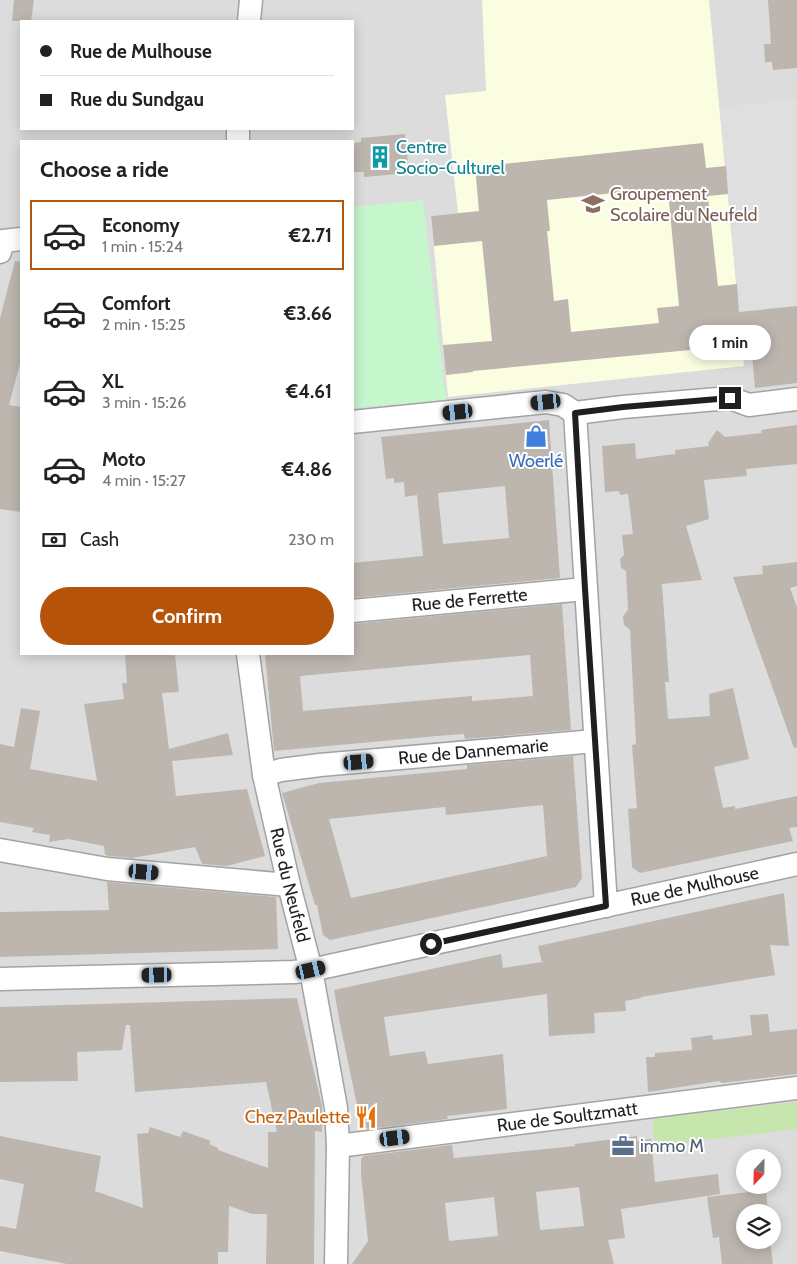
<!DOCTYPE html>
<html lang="en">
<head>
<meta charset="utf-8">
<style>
  body { margin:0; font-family:Cabin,sans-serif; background:#f2f2f2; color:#222; height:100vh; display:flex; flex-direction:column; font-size:19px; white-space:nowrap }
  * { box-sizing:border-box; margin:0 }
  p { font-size:16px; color:#767676 }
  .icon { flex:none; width:28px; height:28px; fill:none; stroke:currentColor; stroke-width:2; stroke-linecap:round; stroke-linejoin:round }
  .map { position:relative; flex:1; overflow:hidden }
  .side { position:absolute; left:20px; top:140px; width:334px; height:515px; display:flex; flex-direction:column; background:#fff; border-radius:0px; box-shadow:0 2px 12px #0003 }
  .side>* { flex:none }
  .top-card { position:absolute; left:20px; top:20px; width:334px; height:110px; border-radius:0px; box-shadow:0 2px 12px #0003; display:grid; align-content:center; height:110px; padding:0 20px; background:#fff }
  .needle { width:32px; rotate:202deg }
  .fabs { position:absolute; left:736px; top:1149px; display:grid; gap:10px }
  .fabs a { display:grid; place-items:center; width:45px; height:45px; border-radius:50%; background:#fff; box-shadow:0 2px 12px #0003; font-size:25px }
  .end { position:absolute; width:22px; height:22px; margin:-11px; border:6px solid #1f1f1f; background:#fff; box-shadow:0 0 0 2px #fff }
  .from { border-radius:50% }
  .bubble { position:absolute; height:35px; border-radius:18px; background:#fff; box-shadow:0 2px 12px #0003; font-size:16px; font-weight:800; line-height:35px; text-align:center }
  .car { position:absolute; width:15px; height:30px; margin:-15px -8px; border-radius:6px; box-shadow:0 0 4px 1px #0007; background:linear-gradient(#222 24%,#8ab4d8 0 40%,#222 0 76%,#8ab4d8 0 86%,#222 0) }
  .top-card b { display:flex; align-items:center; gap:18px; height:48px; font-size:19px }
  .top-card b+b { border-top:1px solid #e0e0e0 }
  .top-card i { width:12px; height:12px; background:#222 }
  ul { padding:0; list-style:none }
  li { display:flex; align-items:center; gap:15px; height:70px; margin:0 10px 8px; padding:0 10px; border:2px solid transparent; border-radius:0px }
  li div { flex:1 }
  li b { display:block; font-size:19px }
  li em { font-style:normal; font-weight:800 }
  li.current { border-color:#b45309 }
  li>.icon { width:45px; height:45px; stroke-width:1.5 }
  h2 { padding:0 20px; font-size:22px; line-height:60px }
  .pay { display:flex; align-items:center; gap:12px; height:55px; padding:0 20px; font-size:19px }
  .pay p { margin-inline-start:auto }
  .button { display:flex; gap:10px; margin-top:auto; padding:10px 20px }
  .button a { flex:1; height:58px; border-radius:30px; background:#b45309; color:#fff; font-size:20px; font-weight:800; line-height:58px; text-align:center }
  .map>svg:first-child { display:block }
  .residential { fill:#dddcdc; fill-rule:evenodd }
  .education { fill:#fbfde0 }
  .grass { fill:#c6e6ae }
  .park { fill:#c5f6cc }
  .parking { fill:#dfdfdf }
  .building { fill:#bcb6af; fill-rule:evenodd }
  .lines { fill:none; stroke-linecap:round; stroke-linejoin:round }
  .street-casing { stroke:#a3a3a3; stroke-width:25 }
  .street { stroke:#fff; stroke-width:22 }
  .route { stroke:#1f1f1f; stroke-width:6 }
  .labels { text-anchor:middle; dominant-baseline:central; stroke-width:4; stroke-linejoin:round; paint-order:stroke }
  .culture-label { font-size:18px; fill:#0d838f; stroke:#fff; text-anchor:start }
  .education-label { font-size:18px; fill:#785e54; stroke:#fff; text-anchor:start }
  .shop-label { font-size:18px; fill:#366cbe; stroke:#fff }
  .street-label { font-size:18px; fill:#1f1f1f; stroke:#fff }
  .food-label { font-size:18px; fill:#c56008; stroke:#fff; text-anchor:end }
  .service-label { font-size:18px; fill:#4e5e75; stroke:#fff; text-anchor:start }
</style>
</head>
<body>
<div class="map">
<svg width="797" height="1264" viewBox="0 0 797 1264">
  <rect width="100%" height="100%" fill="#efece5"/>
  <path class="residential" d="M0 0H797V1264H0ZM21 21H352V129H21ZM21 141H352V654H21ZM745 1158H772V1185H745ZM745 1212H772V1240H745Z"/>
  <polygon class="education" points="482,0 709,0 744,366 448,397 431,216 458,213 445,95 486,91"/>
  <polygon class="grass" points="797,1102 797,1129 655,1146 652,1118"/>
  <polygon class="park" points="423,200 446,400 353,408 353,207"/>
  <polygon class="parking" points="797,99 797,306 739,312 720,107"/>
  <g class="building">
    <polygon points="14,0 34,0 31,21 12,21"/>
    <polygon points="768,0 797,0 797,68 773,70 772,62 765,62 764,44 771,44"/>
    <polygon points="405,134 409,173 364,177 364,172 352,172 352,143 361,142 361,138"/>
    <path d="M703 143 706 168 726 166 728 194 708 196 718 286 737 284 739 312 797 306V383L755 388 752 355 743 356 742 345 473 371V372L446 375 443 345 492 341 482 241 434 246 431 216 479 211 475 167ZM653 189 661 199 669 202 679 306 657 308 659 323 571 332 568 299 554 301 547 231H550L547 200Z"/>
    <polygon points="15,261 21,262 21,360 9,405 21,407 21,512 0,509 0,318"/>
    <path d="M549 420 560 578 352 598V563L423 556 417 495 405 497 404 482 394 483V478L386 479 381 437ZM505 486 509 538 443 544 438 493Z"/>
    <polygon points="797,425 797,464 746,469 747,476 704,480 709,519 686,526 702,580 662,584 669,682 665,682 668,719 710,716 709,694 733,688 749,759 714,767 723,808 735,806 735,809 797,796 797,827 789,828 793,841 640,873 632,867 628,809 637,808 632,745 636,744 630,630 624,625 623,616 628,610 626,571 621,568 620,559 624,555 622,535 633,534 628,494 620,495 619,491 605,492 602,446 635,443 636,459 675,454 675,450 709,446 708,443 717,430 725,437 762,433 761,430"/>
    <polygon points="797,562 797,586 790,588 797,607 797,747 794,748 733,577 763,574 762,566"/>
    <path d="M562 604 571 730 465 739 464 734 437 736 274 751 265 654H352V624ZM530 655 533 696 472 701V696L303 711 300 676Z"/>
    <polygon points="125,654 175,654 179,692 162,693 169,749 228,733 233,755 172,761 176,796 247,789 265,856 227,866 202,864 195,847 132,858 109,856 105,855 104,846 68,839 49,842 50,835 32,832 34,828 0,822 0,744 14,747 21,708 40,711 30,769 97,781 84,704 124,699 122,683 127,683"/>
    <path d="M573 756 582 878 576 887 330 940 323 935 317 905H315L282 793 319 783 467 769V765ZM543 805 547 856 351 898 329 819 445 807 446 815Z"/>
    <polygon points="107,882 276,897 278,949 0,957 0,912 109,910"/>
    <polygon points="784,893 789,946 770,945 775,975 641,997 641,998 625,1001 626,1011 594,1013 595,1033 549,1036 547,994 384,1017 390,1056 425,1051 428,1064 503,1054 507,1109 447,1116 448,1119 368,1129 361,1124 340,1024 334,990 501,954 503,968 542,962 538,946"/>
    <polygon points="297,998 322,1106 322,1132 315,1131 314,1264 266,1264 267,1214 252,1214 229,1206 228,1252 218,1252 218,1264 67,1264 0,1251 0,1226 16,1229 24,1184 0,1179 0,1136 101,1156 95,1191 143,1208 137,1134 148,1133 150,1127 180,1137 183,1131 211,1141 209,1144 218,1148 218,1150 268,1168 268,1132 277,1132 266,1082 135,1092 130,1025 126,1025 122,1050 77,1052 78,1081 0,1082 0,1007"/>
    <polygon points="768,1014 770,1032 797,1029 797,1074 722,1083 719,1081 648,1092 646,1057 655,1057 655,1053 692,1050 691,1038 712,1035 713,1040 752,1035 750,1015"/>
    <path d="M637 1136V1141L651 1139 655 1182 718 1174 720 1194 621 1209 625 1238 608 1240 614 1264H352L368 1241 361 1174V1159L364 1156 452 1145 454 1158 575 1146V1144ZM579 1187 584 1226 540 1230 536 1192ZM494 1197 498 1236 449 1241 445 1203Z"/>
    <polygon points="766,1190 768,1212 745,1212 745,1240 770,1240 773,1264 722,1264 719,1237 713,1238 707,1197"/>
  </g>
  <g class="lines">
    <defs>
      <g id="street">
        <polyline points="249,21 251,0"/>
        <polyline points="238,141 238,129"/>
        <polyline points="0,252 3,241 21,239"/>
        <polyline points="575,413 606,906"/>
        <polyline points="352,422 546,402 563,405 575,413 623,407 730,398 749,405 797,399"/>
        <path id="s1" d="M352 611 585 589"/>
        <path id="s2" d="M248 654 264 775 289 885 311 970 336 1108 338 1146 336 1264"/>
        <path id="s3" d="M264 775 281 770 320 765 595 741"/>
        <polyline points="0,850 107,869 289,885"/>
        <path id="s4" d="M0 979 294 972 311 970 797 864"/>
        <path id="s5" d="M338 1146 797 1088"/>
      </g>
    </defs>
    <use href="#street" class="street-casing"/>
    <use href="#street" class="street"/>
  </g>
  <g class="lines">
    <polyline class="route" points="431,944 606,906 585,589 575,413 623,407 730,398"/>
  </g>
  <defs>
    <symbol id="building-bare" viewBox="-9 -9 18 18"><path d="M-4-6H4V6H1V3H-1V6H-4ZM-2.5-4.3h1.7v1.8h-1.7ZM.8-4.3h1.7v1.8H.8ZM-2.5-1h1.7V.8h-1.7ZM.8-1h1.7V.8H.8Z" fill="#0f9aa8" stroke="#fff" stroke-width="2.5" paint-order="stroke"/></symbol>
    <symbol id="school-bare" viewBox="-9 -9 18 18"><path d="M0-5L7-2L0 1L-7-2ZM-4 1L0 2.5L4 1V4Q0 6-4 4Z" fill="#8d6e63" stroke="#fff" stroke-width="2.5" paint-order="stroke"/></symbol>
    <symbol id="shop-bare" viewBox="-9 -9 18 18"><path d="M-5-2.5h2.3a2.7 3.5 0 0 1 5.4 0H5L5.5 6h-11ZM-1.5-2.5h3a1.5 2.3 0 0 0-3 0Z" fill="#3f7fe0" stroke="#fff" stroke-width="2.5" paint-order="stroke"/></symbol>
    <symbol id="restaurant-bare" viewBox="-9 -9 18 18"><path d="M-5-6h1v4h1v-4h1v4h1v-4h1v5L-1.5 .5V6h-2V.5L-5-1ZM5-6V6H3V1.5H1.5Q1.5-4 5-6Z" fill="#e8710a" stroke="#fff" stroke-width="2.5" paint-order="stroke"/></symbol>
    <symbol id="office-bare" viewBox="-9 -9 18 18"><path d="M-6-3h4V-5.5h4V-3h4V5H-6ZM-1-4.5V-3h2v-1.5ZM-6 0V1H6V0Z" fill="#5c6f8a" stroke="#fff" stroke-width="2.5" paint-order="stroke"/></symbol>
  </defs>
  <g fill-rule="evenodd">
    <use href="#building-bare" x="364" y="141" width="32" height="32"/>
    <use href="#school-bare" x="577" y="188" width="32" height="32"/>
    <use href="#shop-bare" x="520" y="420" width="32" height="32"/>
    <use href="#restaurant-bare" x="350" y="1101" width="32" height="32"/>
    <use href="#office-bare" x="607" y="1130" width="32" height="32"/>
  </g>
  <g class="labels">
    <g class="culture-label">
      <text x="396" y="147">Centre<tspan x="396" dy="21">Socio-Culturel</tspan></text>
    </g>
    <g class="education-label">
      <text x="610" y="194">Groupement<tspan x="610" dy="21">Scolaire du Neufeld</tspan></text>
    </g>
    <g class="shop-label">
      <text x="536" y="461">Woerlé</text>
    </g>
    <g class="street-label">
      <text stroke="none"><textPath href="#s1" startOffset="118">Rue de Ferrette</textPath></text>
      <text stroke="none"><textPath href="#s3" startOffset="211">Rue de Dannemarie</textPath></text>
      <text stroke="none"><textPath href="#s2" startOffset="235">Rue du Neufeld</textPath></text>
      <text stroke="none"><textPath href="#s4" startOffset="704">Rue de Mulhouse</textPath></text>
      <text stroke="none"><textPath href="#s5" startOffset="231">Rue de Soultzmatt</textPath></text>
    </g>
    <g class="food-label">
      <text x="350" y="1117">Chez Paulette</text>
    </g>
    <g class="service-label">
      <text x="640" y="1146">immo M</text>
    </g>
  </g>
</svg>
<div class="fabs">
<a><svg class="needle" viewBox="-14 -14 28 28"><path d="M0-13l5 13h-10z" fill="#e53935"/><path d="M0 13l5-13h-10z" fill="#767676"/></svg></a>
<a><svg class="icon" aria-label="layers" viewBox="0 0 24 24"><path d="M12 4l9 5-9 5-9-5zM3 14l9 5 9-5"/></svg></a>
</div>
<i class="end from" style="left:431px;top:944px"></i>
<i class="end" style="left:730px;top:398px"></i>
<div class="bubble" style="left:689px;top:325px;width:82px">1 min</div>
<i class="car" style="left:546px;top:402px;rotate:264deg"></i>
<i class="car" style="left:458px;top:412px;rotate:264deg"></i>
<i class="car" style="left:359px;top:762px;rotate:85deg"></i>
<i class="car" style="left:144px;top:872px;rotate:95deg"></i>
<i class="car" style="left:311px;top:970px;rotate:77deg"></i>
<i class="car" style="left:157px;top:975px;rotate:269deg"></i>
<i class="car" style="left:395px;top:1138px;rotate:83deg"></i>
<div class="top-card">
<b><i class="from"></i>Rue de Mulhouse</b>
<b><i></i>Rue du Sundgau</b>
</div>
<section class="side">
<h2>Choose a ride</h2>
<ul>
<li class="current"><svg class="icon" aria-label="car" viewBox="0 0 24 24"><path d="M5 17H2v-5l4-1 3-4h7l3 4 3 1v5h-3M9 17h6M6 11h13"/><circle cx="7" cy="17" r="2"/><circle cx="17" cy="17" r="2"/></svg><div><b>Economy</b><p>1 min · 15:24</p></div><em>€2.71</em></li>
<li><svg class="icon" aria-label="car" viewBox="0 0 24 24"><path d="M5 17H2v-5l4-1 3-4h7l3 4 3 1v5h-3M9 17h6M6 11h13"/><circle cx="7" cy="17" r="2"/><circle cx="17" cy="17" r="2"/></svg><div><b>Comfort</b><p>2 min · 15:25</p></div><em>€3.66</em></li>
<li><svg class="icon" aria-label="car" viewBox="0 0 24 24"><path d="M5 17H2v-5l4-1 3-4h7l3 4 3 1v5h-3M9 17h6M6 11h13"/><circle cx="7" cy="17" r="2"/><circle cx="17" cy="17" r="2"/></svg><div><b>XL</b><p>3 min · 15:26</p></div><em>€4.61</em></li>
<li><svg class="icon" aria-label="car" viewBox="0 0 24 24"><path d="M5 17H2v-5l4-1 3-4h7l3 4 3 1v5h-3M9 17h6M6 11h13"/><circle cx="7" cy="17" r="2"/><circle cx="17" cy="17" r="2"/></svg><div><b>Moto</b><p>4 min · 15:27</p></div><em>€4.86</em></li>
</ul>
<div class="pay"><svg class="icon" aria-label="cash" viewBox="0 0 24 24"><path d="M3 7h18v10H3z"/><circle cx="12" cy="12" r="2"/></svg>Cash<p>230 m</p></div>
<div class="button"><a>Confirm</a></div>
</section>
</div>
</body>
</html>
